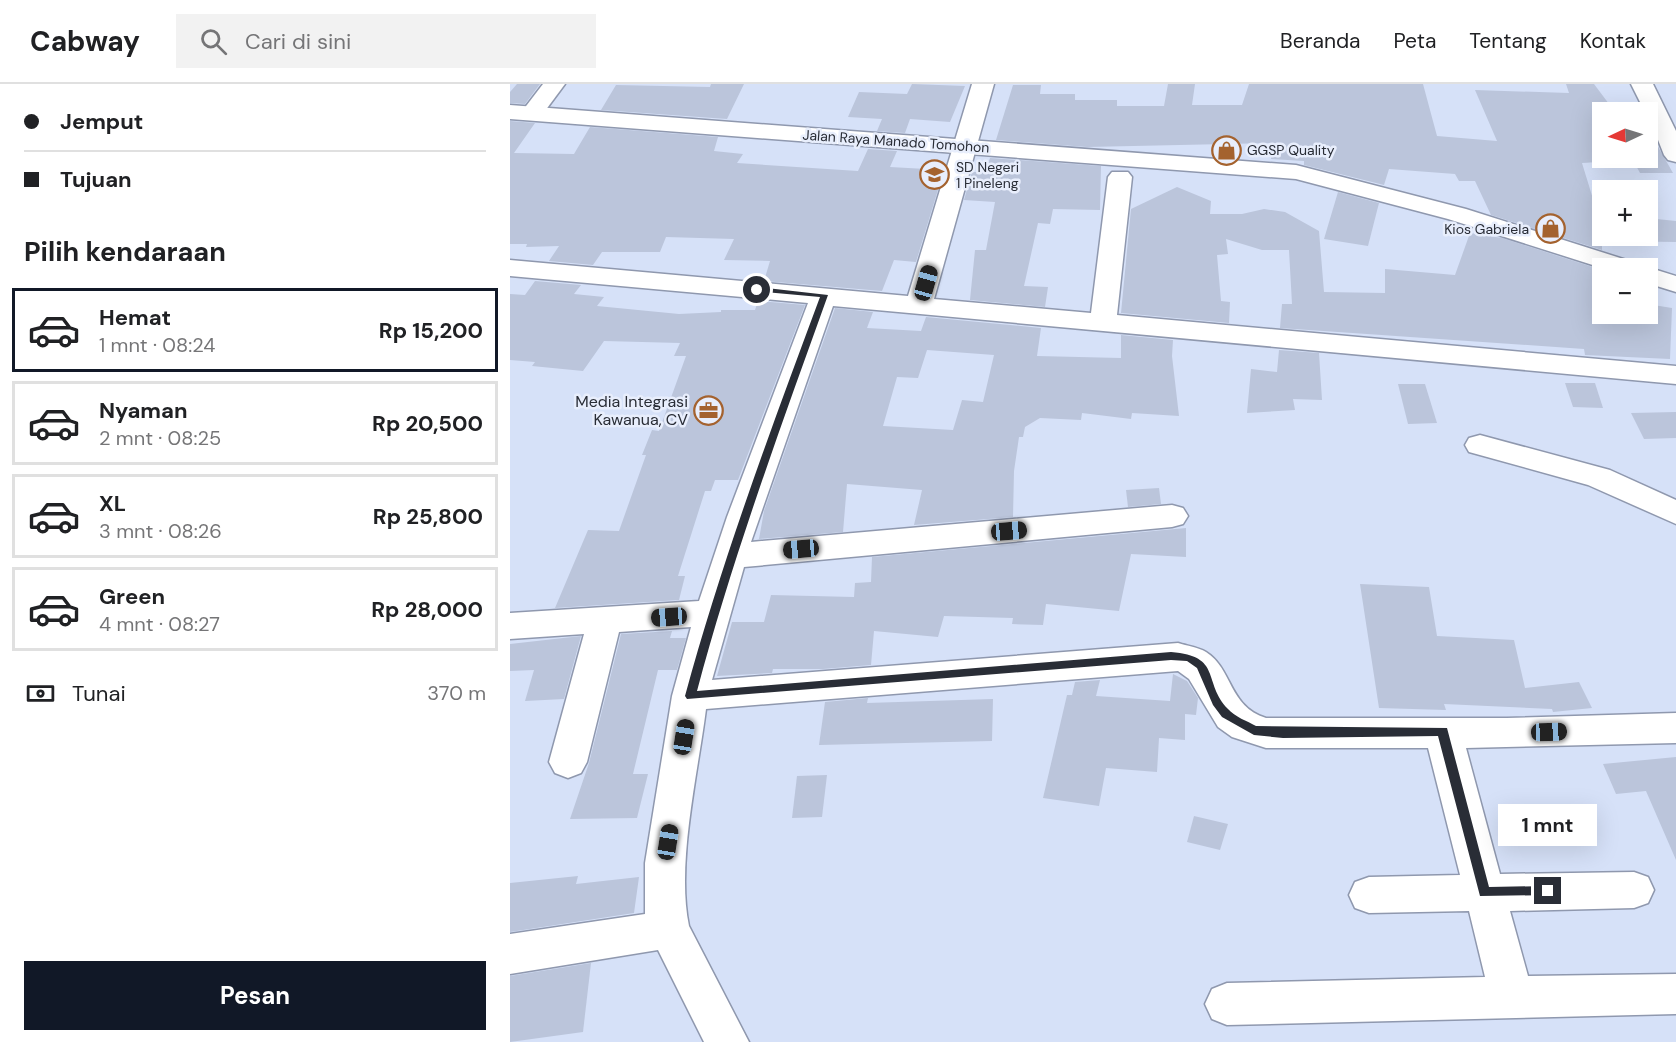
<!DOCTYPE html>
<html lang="id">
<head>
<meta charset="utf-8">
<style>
  body { margin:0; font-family:"DM Sans",sans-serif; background:#f2f2f2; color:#202124; height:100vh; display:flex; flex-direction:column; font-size:22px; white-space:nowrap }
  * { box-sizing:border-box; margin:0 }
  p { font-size:20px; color:#757577 }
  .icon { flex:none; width:33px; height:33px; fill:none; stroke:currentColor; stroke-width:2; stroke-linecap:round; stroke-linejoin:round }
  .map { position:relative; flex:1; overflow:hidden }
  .side { display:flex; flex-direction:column; background:#fff; width:510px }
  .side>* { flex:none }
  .banner { display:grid; align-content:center; height:132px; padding:0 24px; background:#fff }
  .needle { width:39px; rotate:266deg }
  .controls { position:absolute; left:1082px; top:18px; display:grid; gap:12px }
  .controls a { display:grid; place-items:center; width:66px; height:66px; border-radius:0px; background:#fff; box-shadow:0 6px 24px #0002; font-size:30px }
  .end { position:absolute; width:27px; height:27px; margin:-14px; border:8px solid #292d36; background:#fff; box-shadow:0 0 0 3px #fff }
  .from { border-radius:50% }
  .bubble { position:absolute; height:42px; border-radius:0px; background:#fff; box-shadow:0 6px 24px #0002; font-size:20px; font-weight:700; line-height:42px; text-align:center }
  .car { position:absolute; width:18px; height:36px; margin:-18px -9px; border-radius:8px; box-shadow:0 0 4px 2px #0007; background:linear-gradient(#222 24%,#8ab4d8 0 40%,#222 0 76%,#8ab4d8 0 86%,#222 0) }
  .banner b { display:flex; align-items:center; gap:21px; height:57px; font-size:22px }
  .banner b+b { border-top:2px solid #e0e0e0 }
  .banner i { width:15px; height:15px; background:#202124 }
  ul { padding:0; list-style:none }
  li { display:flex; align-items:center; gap:18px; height:84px; margin:0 12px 9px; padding:0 12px; border:3px solid #e0e0e0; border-radius:0px }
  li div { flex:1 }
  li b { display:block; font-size:22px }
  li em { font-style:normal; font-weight:700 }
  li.on { border-color:#111827 }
  li>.icon { width:54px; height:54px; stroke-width:1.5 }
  h2 { padding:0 24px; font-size:27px; line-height:72px }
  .pay { display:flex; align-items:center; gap:15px; height:66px; padding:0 24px; font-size:22px }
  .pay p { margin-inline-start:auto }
  .action { display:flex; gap:12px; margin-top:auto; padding:12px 24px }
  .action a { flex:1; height:69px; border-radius:0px; background:#111827; color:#fff; font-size:24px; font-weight:700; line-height:69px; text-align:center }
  header { display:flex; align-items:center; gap:36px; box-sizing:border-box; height:84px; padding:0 30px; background:#fff; border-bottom:2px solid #e0e0e0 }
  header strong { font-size:28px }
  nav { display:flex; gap:33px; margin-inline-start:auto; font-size:21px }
  .search { width:420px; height:54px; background:#f2f2f2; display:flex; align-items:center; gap:15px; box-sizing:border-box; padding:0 21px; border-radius:0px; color:#757577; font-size:22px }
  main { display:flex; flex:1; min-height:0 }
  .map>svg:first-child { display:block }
  .building { fill:#bbc5db; fill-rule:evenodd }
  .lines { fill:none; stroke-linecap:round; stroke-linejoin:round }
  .minor-casing { stroke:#8f98ae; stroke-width:3 }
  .highway-casing { stroke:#8f98ae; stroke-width:3 }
  .minor { fill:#fff; fill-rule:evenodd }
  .highway { fill:#fff; fill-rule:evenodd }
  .route { fill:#292d36 }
  .labels { text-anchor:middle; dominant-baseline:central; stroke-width:5; stroke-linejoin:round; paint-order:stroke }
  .far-street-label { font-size:14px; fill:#292d36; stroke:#e8eefc }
  .far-poi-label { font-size:14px; fill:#292d36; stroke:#e8eefc; text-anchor:start }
  .poi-label { font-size:16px; fill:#292d36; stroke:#e8eefc; text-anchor:end }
</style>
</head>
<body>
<header>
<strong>Cabway</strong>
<div class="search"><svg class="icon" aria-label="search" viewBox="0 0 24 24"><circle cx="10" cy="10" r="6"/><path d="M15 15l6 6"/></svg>Cari di sini</div>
<nav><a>Beranda</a><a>Peta</a><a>Tentang</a><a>Kontak</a></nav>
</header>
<main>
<section class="side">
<div class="banner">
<b><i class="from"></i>Jemput</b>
<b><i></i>Tujuan</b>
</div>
<h2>Pilih kendaraan</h2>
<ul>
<li class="on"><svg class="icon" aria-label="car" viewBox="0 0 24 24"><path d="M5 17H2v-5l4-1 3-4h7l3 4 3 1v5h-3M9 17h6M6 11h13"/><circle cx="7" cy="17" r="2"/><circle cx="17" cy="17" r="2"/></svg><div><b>Hemat</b><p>1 mnt · 08:24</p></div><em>Rp 15,200</em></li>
<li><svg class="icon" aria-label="car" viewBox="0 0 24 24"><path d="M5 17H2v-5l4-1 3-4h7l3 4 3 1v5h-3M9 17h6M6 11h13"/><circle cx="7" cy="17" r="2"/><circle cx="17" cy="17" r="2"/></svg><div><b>Nyaman</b><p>2 mnt · 08:25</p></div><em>Rp 20,500</em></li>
<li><svg class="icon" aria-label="car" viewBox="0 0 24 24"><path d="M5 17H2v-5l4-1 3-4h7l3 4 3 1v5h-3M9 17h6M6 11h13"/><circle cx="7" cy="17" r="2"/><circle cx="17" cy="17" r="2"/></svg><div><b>XL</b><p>3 mnt · 08:26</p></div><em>Rp 25,800</em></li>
<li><svg class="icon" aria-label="car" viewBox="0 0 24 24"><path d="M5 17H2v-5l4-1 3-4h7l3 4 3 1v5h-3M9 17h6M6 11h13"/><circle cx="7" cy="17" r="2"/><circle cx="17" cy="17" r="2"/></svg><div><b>Green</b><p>4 mnt · 08:27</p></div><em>Rp 28,000</em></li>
</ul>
<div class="pay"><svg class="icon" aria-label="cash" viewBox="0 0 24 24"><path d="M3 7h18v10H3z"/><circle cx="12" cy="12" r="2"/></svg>Tunai<p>370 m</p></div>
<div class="action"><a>Pesan</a></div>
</section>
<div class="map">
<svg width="1166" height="958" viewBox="0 0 1166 958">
  <rect width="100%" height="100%" fill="#d6e1f8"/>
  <g class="building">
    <polygon points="7,0 30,0 15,20 0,19 0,8"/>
    <polygon points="201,0 234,0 217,35 91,26 106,1 200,3"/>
    <polygon points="402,0 455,2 440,38 400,35 395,49 367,47 372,35 338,33 349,8 397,10"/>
    <polygon points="658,0 685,0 682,21 732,21 739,0 913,0 927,52 987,57 965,6 1059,9 1056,0 1084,0 1105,28 1092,28 1092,74 1137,74 1137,54 1143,54 1163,89 1130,89 1123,76 1072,79 1087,128 1092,129 1092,152 1137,152 1137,134 1166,137 1166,158 1092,157 1092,166 981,131 965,97 949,97 945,90 879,85 874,101 794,81 794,77 761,75 762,59 577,63 486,56 503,1 531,1 530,10 565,10 565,16 607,16 607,22 654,22"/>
    <polygon points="0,37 25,39 4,69 64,70 80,43 208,53 204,67 233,70 227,79 348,87 358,65 387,67 380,83 434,86 406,178 384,176 372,207 254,197 260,177 214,176 224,155 156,153 150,168 92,168 83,181 39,177 49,162 16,163 17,160 0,160"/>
    <polygon points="480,74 591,82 590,126 543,125 540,140 528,139 514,202 538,203 535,223 460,216 465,166 476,166 485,118 454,116 462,88 475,88"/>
    <polygon points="667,103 701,117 700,130 732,130 754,125 775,128 809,147 814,208 875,209 875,185 945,191 960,149 992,154 1092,186 1092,230 1137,230 1137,220 1162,224 1160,275 1075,271 1074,265 770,244 772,220 782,220 779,166 752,166 716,155 718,170 707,171 711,217 720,218 719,239 611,229 621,125"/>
    <polygon points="828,108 869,119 858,162 814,155"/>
    <polygon points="25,197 71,201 64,210 94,213 87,222 169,230 211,228 211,226 245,226 248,217 295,221 228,396 205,396 201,407 195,407 168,492 175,492 169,516 45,524 78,446 109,447 136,371 132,371 142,346 149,347 176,272 164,272 170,259 94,257 73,287 22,282 25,278 0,276 0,210 15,211"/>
    <path d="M325 224 363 228 357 244 411 247 416 233 531 244 527 272 611 274V251L663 256 662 272 669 332 622 329 621 335 572 329 571 336 530 334 515 343 513 353H509L504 387 503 433 404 441 412 406 337 400 333 448 249 455 254 427ZM417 266 484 271 473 318 452 316 443 346 373 342 387 293 408 294Z"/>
    <polygon points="769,266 809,269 812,316 783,315 785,326 737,329 741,285 767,288"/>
    <polygon points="1055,299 1085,299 1093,324 1063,323"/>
    <polygon points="888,300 915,300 927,339 898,340"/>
    <polygon points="1166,328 1166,354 1134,355 1121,329"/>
    <polygon points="649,404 651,420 618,423 616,406"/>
    <polygon points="676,444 676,473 621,470 609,527 536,520 533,541 502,540 503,534 434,532 428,553 364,547 361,581 313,585 263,585 262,589 207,592 222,538 254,538 261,511 344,513 345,499 361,498 362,473"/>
    <polygon points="850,500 919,503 927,552 1004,556 1015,604 1069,598 1082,624 1043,628 1042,625 934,620 936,626 869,624"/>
    <polygon points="162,547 160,554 176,554 167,586 148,586 123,690 138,690 127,734 60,735 79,679 111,550"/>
    <polygon points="71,552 54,615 15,617 24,586 0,587 0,560"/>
    <polygon points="663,590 677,597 688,614 686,631 675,630 675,656 649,654 647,688 596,684 589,722 533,714 557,611 562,611 565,598 590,596 586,612 660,617"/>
    <polygon points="358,614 357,619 483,615 482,657 309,661 315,618"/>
    <polygon points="1166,673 1166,776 1136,707 1106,710 1093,680"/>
    <polygon points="317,691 312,733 282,734 287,692"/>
    <polygon points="684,732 718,740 710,766 677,758"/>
    <polygon points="68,792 66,800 129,793 124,829 0,848 0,799"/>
    <polygon points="81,879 73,948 0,958 0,892"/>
  </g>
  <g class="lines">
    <defs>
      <g id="minor">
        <polygon points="33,0 55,0 29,35 13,35 10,30"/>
        <path d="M462 0H484L424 215 581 229 598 93 602 88H618L622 93 607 231 1166 282V300L323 222 241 458 662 421 673 424 678 432 673 440 662 443 234 483 202 596 668 559C677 562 688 563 696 568 723 585 718 622 756 634H997L1166 629V659L956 664 990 790 1124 788 1138 793 1144 806 1138 819 1124 824 1000 827 1018 892 1166 890V930L717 941 702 935 695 920 702 905 717 899 975 893 959 827 859 829 845 824 839 811 845 798 859 793 950 791 918 664H756L722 653 708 643 679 595 668 587 196 625C188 689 166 780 179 842L239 958H194L148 866 0 890V850L135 830V779L162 612 181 543 109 548 77 678 71 689 58 694 45 689 39 678 74 550 0 555V529L189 517 217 433 298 219 0 192V176L398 212Z"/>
        <polygon points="1121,0 1143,0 1166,47 1166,78 1158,76 1154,71 1137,28 1135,28"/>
        <polygon points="970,351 1100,386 1166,416 1166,440 1078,401 959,368 955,361 959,354"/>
      </g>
      <g id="highway">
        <polygon points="0,21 786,81 956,125 1126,179 1130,184 1092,184 938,135 786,95 0,35"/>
        <polygon points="1137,183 1166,192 1166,208 1137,199 1137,184 1132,184"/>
      </g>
    </defs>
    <use href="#minor" class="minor-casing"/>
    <use href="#highway" class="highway-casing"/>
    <use href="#minor" class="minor"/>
    <use href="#highway" class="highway"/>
  </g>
  <path class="route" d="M247 203 318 211C271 342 223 472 187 607L661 568C713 572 692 598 718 625 725 633 737 637 746 642L937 644 979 803 1038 802 1044 807 1043 811 970 812 928 652 773 654 744 651 712 633 703 621 687 584 677 577 661 576 177 615 175 612C212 476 261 345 310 213L244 207Z"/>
  <defs>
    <symbol id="shop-ring" viewBox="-11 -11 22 22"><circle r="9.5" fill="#e8eefc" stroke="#a4622e" stroke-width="1.5"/><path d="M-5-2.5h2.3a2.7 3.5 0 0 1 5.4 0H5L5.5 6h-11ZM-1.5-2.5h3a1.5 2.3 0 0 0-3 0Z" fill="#a4622e"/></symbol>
    <symbol id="school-ring" viewBox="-11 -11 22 22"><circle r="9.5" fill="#e8eefc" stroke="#a4622e" stroke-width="1.5"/><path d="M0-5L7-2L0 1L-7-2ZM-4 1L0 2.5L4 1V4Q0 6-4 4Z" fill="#a4622e"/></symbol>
    <symbol id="office-ring" viewBox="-11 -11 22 22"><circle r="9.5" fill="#e8eefc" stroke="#a4622e" stroke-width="1.5"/><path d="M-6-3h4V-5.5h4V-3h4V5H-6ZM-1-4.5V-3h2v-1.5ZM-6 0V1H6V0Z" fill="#a4622e"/></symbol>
  </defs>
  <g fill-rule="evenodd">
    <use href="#shop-ring" x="700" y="50" width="33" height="33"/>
    <use href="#school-ring" x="408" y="74" width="33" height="33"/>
    <use href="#shop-ring" x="1024" y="128" width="33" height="33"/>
    <use href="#office-ring" x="182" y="310" width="33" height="33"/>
  </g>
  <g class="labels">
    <g class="far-street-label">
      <text transform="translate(386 57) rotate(4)">Jalan Raya Manado Tomohon</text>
    </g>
    <g class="far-poi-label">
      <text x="737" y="66">GGSP Quality</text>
      <text x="446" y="83">SD Negeri<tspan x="446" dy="16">1 Pineleng</tspan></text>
      <text x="1019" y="145" text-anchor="end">Kios Gabriela</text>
    </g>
    <g class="poi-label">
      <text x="178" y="317">Media Integrasi<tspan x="178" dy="18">Kawanua, CV</tspan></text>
    </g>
  </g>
</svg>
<div class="controls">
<a><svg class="needle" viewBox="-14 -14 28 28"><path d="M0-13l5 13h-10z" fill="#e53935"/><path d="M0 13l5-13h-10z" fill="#757577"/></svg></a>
<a>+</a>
<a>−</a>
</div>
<i class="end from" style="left:247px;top:206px"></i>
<i class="end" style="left:1038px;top:807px"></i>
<div class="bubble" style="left:988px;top:720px;width:99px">1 mnt</div>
<i class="car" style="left:416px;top:199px;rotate:16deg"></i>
<i class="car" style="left:499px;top:447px;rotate:85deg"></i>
<i class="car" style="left:291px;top:465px;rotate:265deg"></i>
<i class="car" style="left:159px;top:533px;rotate:266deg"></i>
<i class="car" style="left:1039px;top:648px;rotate:88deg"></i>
<i class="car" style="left:174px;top:653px;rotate:9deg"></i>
<i class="car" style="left:158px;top:758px;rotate:9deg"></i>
</div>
</main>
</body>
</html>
